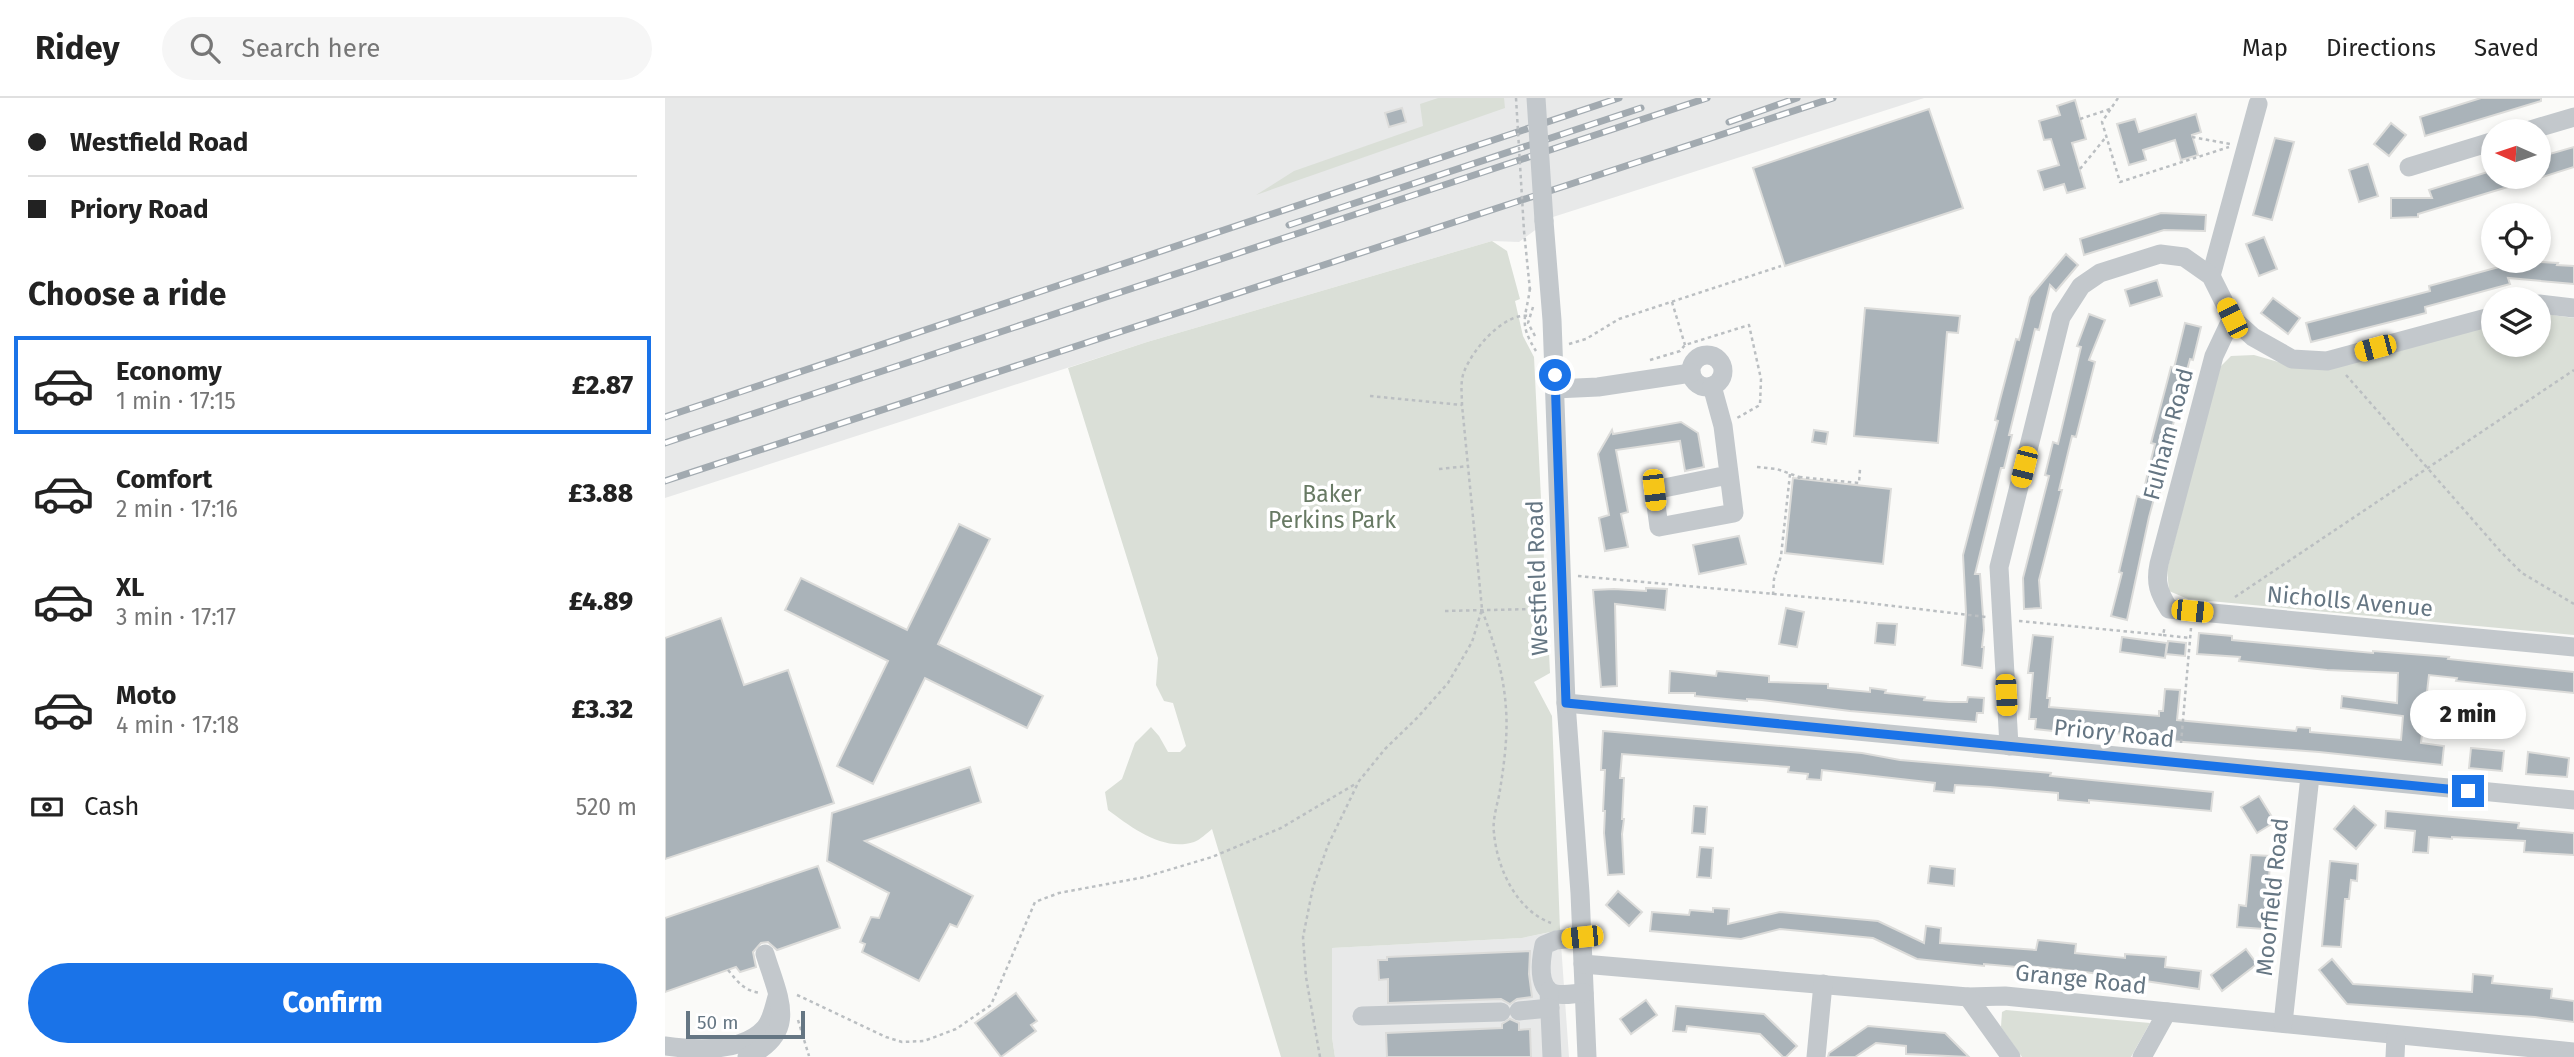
<!DOCTYPE html>
<html lang="en">
<head>
<meta charset="utf-8">
<style>
  body { margin:0; font-family:"Fira Sans",sans-serif; background:#f6f6f6; color:#222; height:100vh; display:flex; flex-direction:column; font-size:26px; white-space:nowrap }
  * { box-sizing:border-box; margin:0 }
  p { font-size:23px; color:#767676 }
  .icon { flex:none; width:38px; height:38px; fill:none; stroke:currentColor; stroke-width:2; stroke-linecap:round; stroke-linejoin:round }
  .map { position:relative; flex:1; overflow:hidden }
  .panel { display:flex; flex-direction:column; background:#fff; width:665px }
  .panel>* { flex:none }
  .banner { display:grid; align-content:center; height:154px; padding:0 28px; background:#fff }
  .needle { width:46px; rotate:273deg }
  .fabs { position:absolute; left:1816px; top:21px; display:grid; gap:14px }
  .fabs a { display:grid; place-items:center; width:70px; height:70px; border-radius:50%; background:#fff; box-shadow:0 4px 10px #0003; font-size:35px }
  .scale { position:absolute; left:21px; bottom:18px; width:119px; box-sizing:border-box; padding-left:7px; border:4px solid #657683; border-top:0; font-size:19px; line-height:24px; white-space:nowrap; color:#657683; -webkit-text-stroke:5px #fff; paint-order:stroke }
  .end { position:absolute; width:32px; height:32px; margin:-16px; border:9px solid #1a73e8; background:#fff; box-shadow:0 0 0 4px #fff }
  .from { border-radius:50% }
  .bubble { position:absolute; height:49px; border-radius:24px; background:#fff; box-shadow:0 4px 10px #0003; font-size:23px; font-weight:800; line-height:49px; text-align:center }
  .car { position:absolute; width:21px; height:42px; margin:-21px -10px; border-radius:9px; box-shadow:0 0 5px 2px #0007; background:linear-gradient(#f5c518 24%,#345 0 40%,#f5c518 0 76%,#345 0 86%,#f5c518 0) }
  .banner b { display:flex; align-items:center; gap:24px; height:66px; font-size:26px }
  .banner b+b { border-top:2px solid #e0e0e0 }
  .banner i { width:18px; height:18px; background:#222 }
  ul { padding:0; list-style:none }
  li { display:flex; align-items:center; gap:21px; height:98px; margin:0 14px 10px; padding:0 14px; border:4px solid transparent; border-radius:0px }
  li div { flex:1 }
  li b { display:block; font-size:26px }
  li em { font-style:normal; font-weight:800 }
  li.current { border-color:#1a73e8 }
  li>.icon { width:63px; height:63px; stroke-width:1.5 }
  h2 { padding:0 28px; font-size:32px; line-height:84px }
  .pay { display:flex; align-items:center; gap:18px; height:77px; padding:0 28px; font-size:26px }
  .pay p { margin-inline-start:auto }
  .button { display:flex; gap:14px; margin-top:auto; padding:14px 28px }
  .button a { flex:1; height:80px; border-radius:42px; background:#1a73e8; color:#fff; font-size:28px; font-weight:800; line-height:80px; text-align:center }
  header { display:flex; align-items:center; gap:42px; box-sizing:border-box; height:98px; padding:0 35px; background:#fff; border-bottom:2px solid #e0e0e0 }
  header strong { font-size:33px }
  nav { display:flex; gap:38px; margin-inline-start:auto; font-size:24px }
  .search { width:490px; height:63px; background:#f6f6f6; display:flex; align-items:center; gap:18px; box-sizing:border-box; padding:0 24px; border-radius:38px; color:#767676; font-size:26px }
  main { display:flex; flex:1; min-height:0 }
  .map>svg:first-child { display:block }
  .built { fill:#e8e9e9 }
  .green { fill:#dadfd7 }
  .building { fill:#aab3b9; stroke:#dcdcda; stroke-width:2 }
  .lines { fill:none; stroke-linecap:round; stroke-linejoin:round }
  .path { stroke:#bbbfc2; stroke-width:2.5; stroke-dasharray:3.5 3.5; stroke-linecap:butt }
  .minor { stroke:#c3c8cc; stroke-width:19 }
  .rail-casing { stroke:#a2aab0; stroke-width:7 }
  .rail { stroke:#fff; stroke-width:4.5; stroke-dasharray:13; stroke-linecap:butt }
  .path-bridge { stroke:#bbbfc2; stroke-width:2.5; stroke-dasharray:3.5 3.5; stroke-linecap:butt }
  .minor-bridge { stroke:#c3c8cc; stroke-width:19 }
  .route { stroke:#1a73e8; stroke-width:9 }
  .labels { text-anchor:middle; dominant-baseline:central; stroke-width:7; stroke-linejoin:round; paint-order:stroke }
  .street-label { font-size:23px; fill:#657683; stroke:#fff }
  .park-label { font-size:23px; fill:#687a64; stroke:#fff }
</style>
</head>
<body>
<header>
<strong>Ridey</strong>
<div class="search"><svg class="icon" aria-label="search" viewBox="0 0 24 24"><circle cx="10" cy="10" r="6"/><path d="M15 15l6 6"/></svg>Search here</div>
<nav><a>Map</a><a>Directions</a><a>Saved</a></nav>
</header>
<main>
<section class="panel">
<div class="banner">
<b><i class="from"></i>Westfield Road</b>
<b><i></i>Priory Road</b>
</div>
<h2>Choose a ride</h2>
<ul>
<li class="current"><svg class="icon" aria-label="car" viewBox="0 0 24 24"><path d="M5 17H2v-5l4-1 3-4h7l3 4 3 1v5h-3M9 17h6M6 11h13"/><circle cx="7" cy="17" r="2"/><circle cx="17" cy="17" r="2"/></svg><div><b>Economy</b><p>1 min · 17:15</p></div><em>£2.87</em></li>
<li><svg class="icon" aria-label="car" viewBox="0 0 24 24"><path d="M5 17H2v-5l4-1 3-4h7l3 4 3 1v5h-3M9 17h6M6 11h13"/><circle cx="7" cy="17" r="2"/><circle cx="17" cy="17" r="2"/></svg><div><b>Comfort</b><p>2 min · 17:16</p></div><em>£3.88</em></li>
<li><svg class="icon" aria-label="car" viewBox="0 0 24 24"><path d="M5 17H2v-5l4-1 3-4h7l3 4 3 1v5h-3M9 17h6M6 11h13"/><circle cx="7" cy="17" r="2"/><circle cx="17" cy="17" r="2"/></svg><div><b>XL</b><p>3 min · 17:17</p></div><em>£4.89</em></li>
<li><svg class="icon" aria-label="car" viewBox="0 0 24 24"><path d="M5 17H2v-5l4-1 3-4h7l3 4 3 1v5h-3M9 17h6M6 11h13"/><circle cx="7" cy="17" r="2"/><circle cx="17" cy="17" r="2"/></svg><div><b>Moto</b><p>4 min · 17:18</p></div><em>£3.32</em></li>
</ul>
<div class="pay"><svg class="icon" aria-label="cash" viewBox="0 0 24 24"><path d="M3 7h18v10H3z"/><circle cx="12" cy="12" r="2"/></svg>Cash<p>520 m</p></div>
<div class="button"><a>Confirm</a></div>
</section>
<div class="map">
<svg width="1909" height="959" viewBox="0 0 1909 959">
  <rect width="100%" height="100%" fill="#fafaf8"/>
  <g class="built">
    <polygon points="0,0 1259,0 888,119 854,144 827,143 482,244 0,400"/>
    <polygon points="895,832 904,959 670,959 667,939 666,850 857,840"/>
  </g>
  <g class="green">
    <polygon points="773,0 839,0 840,10 591,97 629,73 758,28 755,6"/>
    <path d="M827 143 842 153 855 201 850 203 858 238 869 259 880 482 865 499 882 513 885 575 869 584 887 618 895 832 857 840 667 850V939L670 959H616L547 731C542 735 535 742 529 744 498 754 466 729 443 712L440 694 457 681 470 645 486 629 494 638 503 654H515L521 648 508 605 499 603 491 587 493 560 403 270 482 244Z"/>
    <polygon points="1874,215 1909,220 1909,537 1523,501 1504,493 1502,472 1554,270 1566,258 1589,257 1624,267 1829,227 1829,247 1874,247"/>
    <polygon points="1341,912 1485,925 1466,959 1357,959 1336,929 1337,914"/>
  </g>
  <g class="building">
    <polygon points="1816,0 1876,0 1876,3 1760,38 1755,19"/>
    <polygon points="1410,2 1421,41 1407,45 1420,90 1402,95 1399,86 1379,92 1373,73 1394,67 1386,41 1379,42 1374,23 1395,17 1392,8"/>
    <polygon points="737,10 741,24 724,29 720,15"/>
    <polygon points="1264,11 1298,110 1120,168 1088,70"/>
    <polygon points="1531,16 1536,34 1527,37 1533,57 1516,62 1510,42 1478,52 1481,62 1464,67 1452,26 1470,21 1474,34"/>
    <polygon points="1726,25 1741,37 1724,58 1709,46"/>
    <polygon points="1610,40 1629,44 1607,122 1588,117"/>
    <polygon points="1909,49 1909,69 1874,80 1874,59"/>
    <polygon points="1703,66 1713,98 1694,104 1684,72"/>
    <polygon points="1829,72 1829,79 1865,79 1866,82 1753,116 1753,119 1726,120 1726,100 1767,100 1764,92"/>
    <polygon points="1496,115 1541,117 1540,133 1499,132 1419,157 1415,141"/>
    <polygon points="1599,139 1612,171 1594,178 1581,146"/>
    <polygon points="1401,156 1413,167 1391,193 1385,187 1374,232 1370,231 1344,337 1347,337 1339,370 1336,370 1310,476 1315,476 1319,532 1317,549 1319,549 1317,570 1297,567 1301,515 1298,457 1333,323 1330,322 1335,302 1351,241 1354,242 1365,199"/>
    <polygon points="1856,163 1893,165 1892,167 1909,168 1909,186 1843,180 1845,186 1760,209 1761,215 1646,244 1641,225 1765,193 1764,188"/>
    <polygon points="1492,182 1497,198 1465,208 1460,192"/>
    <polygon points="1608,200 1635,220 1623,236 1596,215"/>
    <polygon points="1200,210 1295,218 1293,235 1282,234 1273,345 1189,338"/>
    <polygon points="1424,216 1440,222 1424,262 1430,264 1411,339 1407,338 1394,392 1397,392 1374,482 1376,510 1359,511 1358,480 1384,378 1380,377 1388,344 1393,346 1416,249 1412,248"/>
    <polygon points="1520,225 1536,229 1528,262 1525,261 1513,306 1500,360 1503,361 1495,394 1491,393 1484,419 1462,522 1446,518 1457,475 1454,474 1472,398 1477,400 1483,374 1490,346 1486,345 1506,269 1509,270"/>
    <polygon points="1016,324 1033,335 1039,369 1020,373 1015,343 951,352 963,414 956,416 963,449 940,453 934,420 944,417 933,356 947,332 948,336"/>
    <polygon points="1149,332 1163,334 1161,346 1147,344"/>
    <polygon points="1128,380 1226,391 1218,466 1120,455"/>
    <polygon points="294,426 325,441 273,546 378,598 362,630 260,580 208,686 172,668 223,563 120,512 136,480 242,532"/>
    <polygon points="1074,438 1081,466 1034,476 1028,447"/>
    <polygon points="981,490 1002,491 1000,512 950,506 952,588 936,589 928,492 949,491 981,493"/>
    <polygon points="1121,510 1139,514 1132,549 1114,546"/>
    <polygon points="56,520 79,587 123,572 169,705 0,761 0,540"/>
    <polygon points="1212,525 1232,526 1230,547 1210,545"/>
    <polygon points="1534,535 1567,538 1567,542 1708,555 1708,553 1784,559 1783,561 1909,574 1909,595 1791,583 1792,580 1764,577 1756,645 1779,648 1777,667 1654,654 1492,642 1492,639 1465,636 1429,634 1429,637 1388,633 1370,631 1371,621 1364,621 1368,575 1363,575 1368,537 1388,539 1382,600 1385,600 1384,609 1494,618 1494,613 1498,613 1500,591 1515,592 1512,622 1631,633 1632,629 1645,630 1645,634 1736,642 1738,618 1676,610 1677,598 1732,605 1733,575 1662,572 1574,563 1575,559 1532,556"/>
    <polygon points="1457,539 1502,545 1500,560 1455,554"/>
    <polygon points="1503,543 1521,545 1520,558 1501,556"/>
    <polygon points="1005,573 1051,578 1052,573 1104,578 1104,584 1163,586 1163,590 1205,594 1205,590 1221,592 1220,595 1260,599 1259,602 1284,604 1302,604 1303,599 1319,600 1318,615 1312,615 1311,624 1185,613 1097,602 1082,601 1082,603 1030,598 1030,595 1004,595"/>
    <polygon points="938,633 1197,655 1235,662 1386,675 1385,678 1548,694 1546,713 1424,702 1424,705 1393,702 1393,695 1325,689 1290,687 1289,695 1269,693 1270,685 1157,672 1156,682 1142,681 1143,676 1123,674 1124,669 957,656 955,680 959,680 957,721 959,721 957,736 959,776 943,777 939,735 940,713 938,713 940,672 936,672"/>
    <polygon points="1806,650 1839,653 1837,673 1804,670"/>
    <polygon points="1863,654 1904,660 1902,679 1861,676"/>
    <polygon points="305,669 316,704 200,743 308,798 292,829 285,826 254,883 197,854 200,846 195,844 206,819 214,820 224,795 162,763 167,715"/>
    <polygon points="1594,698 1610,724 1592,735 1576,709"/>
    <polygon points="1029,708 1042,709 1040,736 1027,735"/>
    <polygon points="1689,708 1711,727 1691,751 1669,731"/>
    <polygon points="1721,713 1854,725 1853,730 1909,735 1909,757 1859,754 1860,743 1787,739 1787,741 1764,739 1763,755 1748,754 1750,733 1720,730"/>
    <polygon points="1035,749 1048,750 1046,780 1032,779"/>
    <polygon points="1586,757 1606,758 1599,831 1572,829 1574,807 1581,808"/>
    <polygon points="1665,763 1693,766 1692,783 1686,782 1684,801 1680,801 1676,849 1657,848"/>
    <polygon points="153,768 175,830 112,852 103,844 96,845 88,854 91,869 75,874 71,869 0,894 0,820"/>
    <polygon points="1265,768 1290,771 1289,788 1263,785"/>
    <polygon points="953,793 977,814 964,828 941,807"/>
    <polygon points="1048,810 1064,811 1063,826 1115,814 1213,823 1259,845 1261,828 1276,830 1275,845 1371,852 1373,842 1411,846 1410,855 1460,860 1460,856 1501,859 1500,869 1536,873 1534,891 1420,874 1363,868 1363,870 1319,866 1319,868 1252,861 1208,840 1115,831 1076,841 985,833 987,814 1024,817 1025,812 1048,814"/>
    <polygon points="1581,851 1592,866 1557,893 1546,877"/>
    <polygon points="865,853 864,876 867,899 852,901 845,906 836,901 723,905 723,881 714,882 713,862 722,862 722,859"/>
    <polygon points="1667,861 1688,886 1807,894 1808,876 1828,878 1827,885 1887,891 1886,900 1909,903 1909,924 1870,919 1682,906 1654,872"/>
    <polygon points="351,895 372,923 366,927 371,933 336,959 310,925"/>
    <polygon points="981,902 992,917 966,936 955,921"/>
    <polygon points="1011,908 1099,916 1132,948 1121,959 1118,959 1095,936 1022,928 1021,934 1008,933"/>
    <polygon points="845,921 854,925 854,932 865,931 866,959 722,959 721,935 837,930 837,926"/>
    <polygon points="1203,928 1280,935 1304,959 1241,956 1241,948 1211,945 1190,959 1163,959 1164,955"/>
  </g>
  <g class="lines">
    <g class="path">
      <polyline points="1453,0 1437,24 1455,84 1564,49"/>
      <polyline points="1415,21 1445,11"/>
      <polyline points="1527,39 1565,46"/>
      <polyline points="1415,71 1441,39"/>
      <polyline points="859,133 865,192"/>
      <path d="M865 190C861 221 853 224 871 253"/>
      <polyline points="1007,204 1020,247"/>
      <polyline points="868,209 863,225 870,238"/>
      <polyline points="904,246 921,241 954,221 1116,168"/>
      <polyline points="985,262 1015,253 1020,247 1084,227 1096,281 1095,307 1072,320"/>
      <polyline points="1681,277 1836,454 1857,475 1909,506"/>
      <polyline points="705,298 797,307"/>
      <polyline points="1092,369 1112,371 1134,379 1134,381"/>
      <polyline points="774,371 804,368"/>
      <polyline points="1134,379 1194,385 1195,371"/>
      <polyline points="913,478 1186,503 1321,519"/>
      <polyline points="1108,497 1109,481 1116,458 1125,376"/>
      <polyline points="1570,499 1909,272"/>
      <path d="M817 512C829 544 839 577 841 611 843 638 839 666 835 692 833 705 827 721 829 735 832 770 851 812 886 825"/>
      <polyline points="780,513 868,511 881,506"/>
      <polyline points="1354,523 1498,537 1500,528"/>
      <polyline points="1498,537 1525,540"/>
      <polyline points="1516,645 1526,530"/>
      <path d="M63 872C73 884 79 893 96 895"/>
      <polyline points="132,897 221,939 237,944 259,943 291,931 326,907 370,804 394,795 480,779 547,759 616,730 692,685"/>
      <polyline points="133,922 144,958"/>
      <path d="M655 959 641 879 638 839 648 789 663 747 694 683 720 651 753 619 783 585 807 544 817 511 797 307C797 296 795 284 799 274 807 252 839 214 864 218"/>
    </g>
    <g class="minor">
      <polyline points="1862,33 1909,19"/>
      <polyline points="1744,69 1829,43"/>
      <polyline points="879,123 887,222 901,605 915,795 922,959"/>
      <polyline points="1546,178 1593,6"/>
      <polyline points="1874,206 1909,210"/>
      <path d="M1567 220 1549 258 1494 466C1490 485 1494 495 1504 511L1909 549"/>
      <circle cx="1042" cy="273" r="16"/>
      <polyline points="1047,288 1058,328 1069,415 994,429 989,392 1063,377"/>
      <polyline points="890,291 933,289 1026,275"/>
      <polyline points="901,605 1909,702"/>
      <polyline points="1344,648 1334,469 1396,219 1416,188 1435,175 1495,156 1519,159 1546,178 1567,220 1588,239 1627,261 1662,263 1829,218"/>
      <path d="M917 839 891 842 879 847C876 861 871 892 891 896 900 898 911 895 919 895"/>
      <polyline points="918,866 1303,899 1340,898 1909,954"/>
      <polyline points="884,893 887,959"/>
      <polyline points="1303,899 1346,959"/>
      <polyline points="854,913 885,910"/>
      <polyline points="697,918 836,914"/>
      <polyline points="1618,925 1645,678"/>
      <path d="M0 948C30 952 78 955 100 930 107 922 109 909 112 899"/>
      <path d="M82 959C134 934 114 901 100 856"/>
      <polyline points="1151,959 1158,886"/>
      <polyline points="1477,959 1502,914"/>
      <polyline points="1730,959 1731,938"/>
    </g>
    <defs>
      <g id="rail">
        <polyline points="1064,24 1132,0"/>
        <polyline points="624,127 976,10"/>
        <polyline points="0,319 954,0"/>
        <polyline points="0,345 1042,0"/>
        <polyline points="0,383 1168,0"/>
      </g>
    </defs>
    <use href="#rail" class="rail-casing"/>
    <use href="#rail" class="rail"/>
    <polyline class="path-bridge" points="851,0 859,133"/>
    <polyline class="minor-bridge" points="871,0 879,123"/>
  </g>
  <g class="lines">
    <polyline class="route" points="890,277 901,605 1803,693"/>
  </g>
  <g class="labels">
    <g class="street-label">
      <text transform="translate(1503 336) rotate(-75)">Fulham Road</text>
      <text transform="translate(872 480) rotate(-92)">Westfield Road</text>
      <text transform="translate(1685 503) rotate(5)">Nicholls Avenue</text>
      <text transform="translate(1449 635) rotate(6)">Priory Road</text>
      <text transform="translate(1607 799) rotate(-84)">Moorfield Road</text>
      <text transform="translate(1416 881) rotate(6)">Grange Road</text>
    </g>
    <g class="park-label">
      <text x="667" y="396">Baker<tspan x="667" dy="26">Perkins Park</tspan></text>
    </g>
  </g>
</svg>
<div class="fabs">
<a><svg class="needle" viewBox="-14 -14 28 28"><path d="M0-13l5 13h-10z" fill="#e53935"/><path d="M0 13l5-13h-10z" fill="#767676"/></svg></a>
<a><svg class="icon" aria-label="locate" viewBox="0 0 24 24"><circle cx="12" cy="12" r="6"/><path d="M12 2v4M12 18v4M2 12h4M18 12h4"/></svg></a>
<a><svg class="icon" aria-label="layers" viewBox="0 0 24 24"><path d="M12 4l9 5-9 5-9-5zM3 14l9 5 9-5"/></svg></a>
</div>
<div class="scale">50 m</div>
<i class="end from" style="left:890px;top:277px"></i>
<i class="end" style="left:1803px;top:693px"></i>
<div class="bubble" style="left:1745px;top:592px;width:116px">2 min</div>
<i class="car" style="left:1567px;top:220px;rotate:334deg"></i>
<i class="car" style="left:1710px;top:250px;rotate:255deg"></i>
<i class="car" style="left:1359px;top:369px;rotate:194deg"></i>
<i class="car" style="left:989px;top:392px;rotate:173deg"></i>
<i class="car" style="left:1527px;top:513px;rotate:96deg"></i>
<i class="car" style="left:1341px;top:597px;rotate:177deg"></i>
<i class="car" style="left:917px;top:839px;rotate:264deg"></i>
</div>
</main>
</body>
</html>
